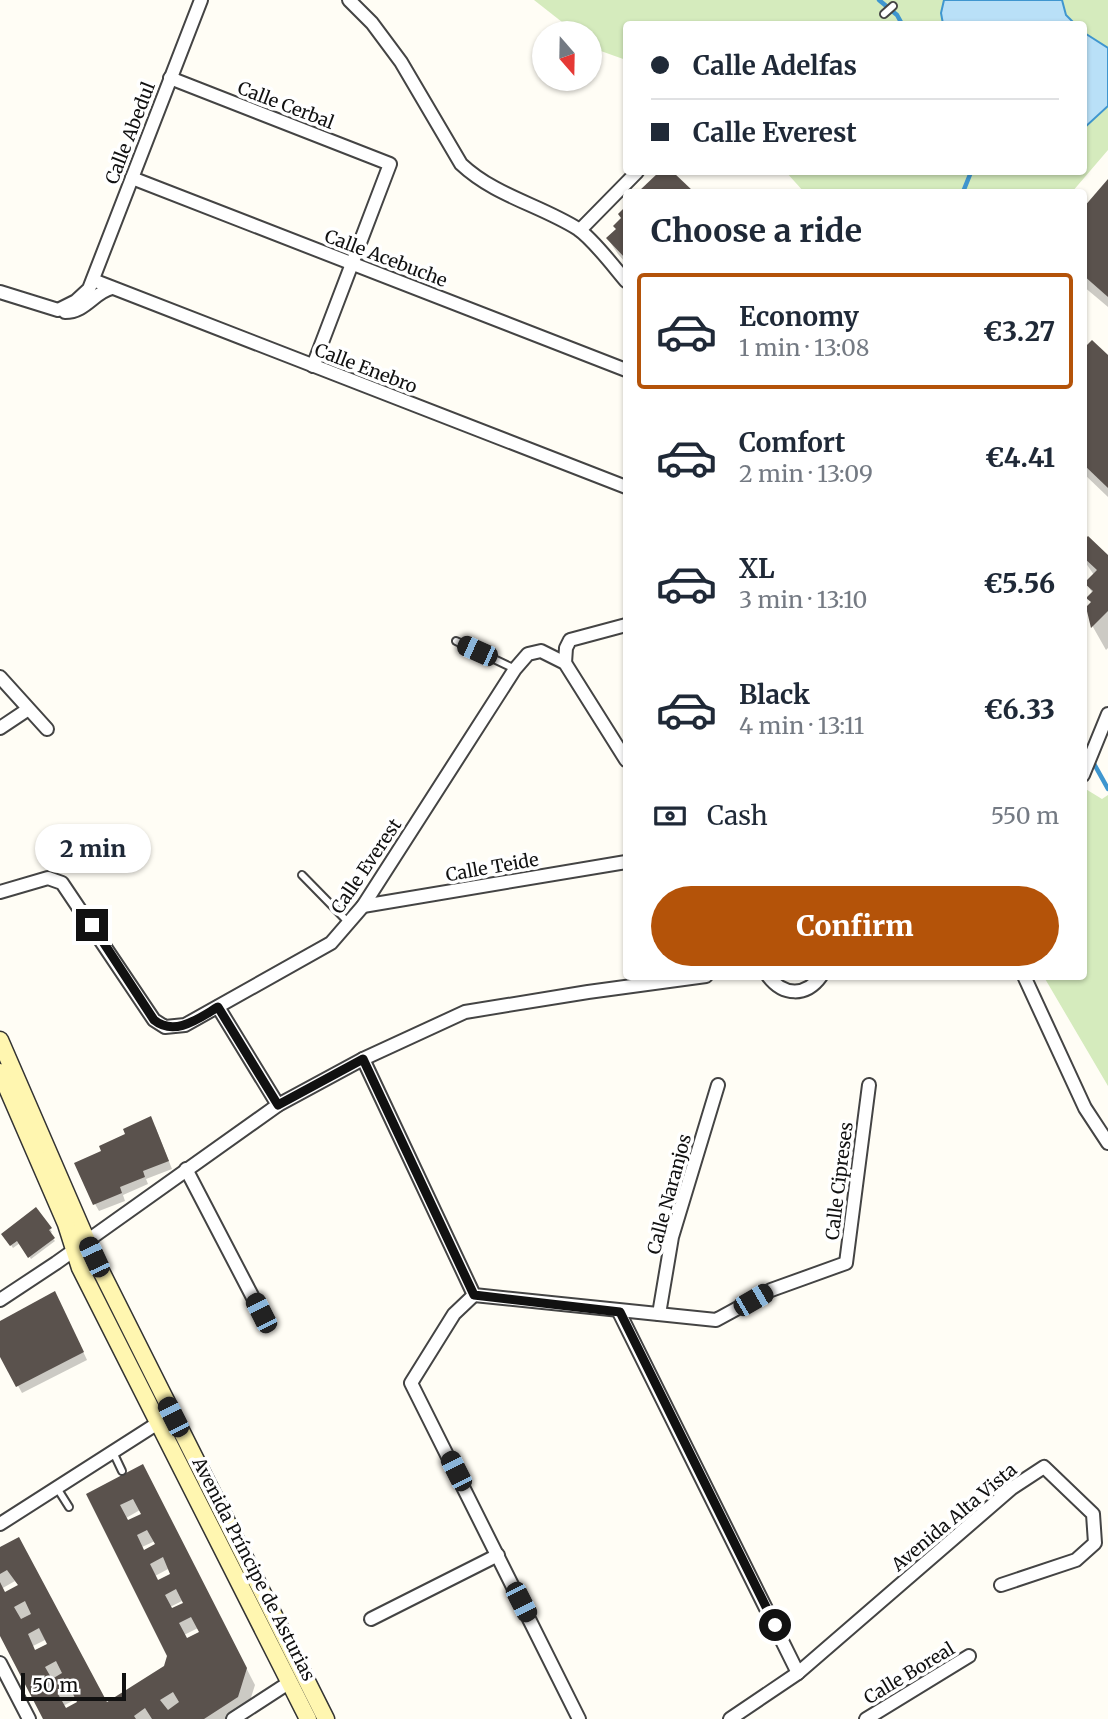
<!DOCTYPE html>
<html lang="en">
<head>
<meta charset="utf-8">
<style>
  body { margin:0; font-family:Merriweather,serif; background:#f2f2f3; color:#1f2937; height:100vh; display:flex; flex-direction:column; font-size:26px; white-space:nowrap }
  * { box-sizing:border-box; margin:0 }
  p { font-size:23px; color:#747a83 }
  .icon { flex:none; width:38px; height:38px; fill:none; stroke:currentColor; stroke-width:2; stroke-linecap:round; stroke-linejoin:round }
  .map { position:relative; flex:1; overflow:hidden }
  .drawer { position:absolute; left:623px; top:189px; width:464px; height:791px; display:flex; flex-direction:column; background:#fff; border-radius:7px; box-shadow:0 2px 5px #0004 }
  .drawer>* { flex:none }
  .hud { position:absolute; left:623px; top:21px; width:464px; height:154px; border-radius:7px; box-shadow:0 2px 5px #0004; display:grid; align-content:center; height:154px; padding:0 28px; background:#fff }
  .needle { width:46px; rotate:160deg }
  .fabs { position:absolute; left:532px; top:21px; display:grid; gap:14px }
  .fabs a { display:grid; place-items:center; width:70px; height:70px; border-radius:50%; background:#fff; box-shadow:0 2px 5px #0004; font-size:35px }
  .scale { position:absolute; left:21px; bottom:18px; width:105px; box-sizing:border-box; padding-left:7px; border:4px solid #111; border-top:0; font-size:19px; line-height:24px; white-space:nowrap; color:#111; -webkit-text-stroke:5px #fff; paint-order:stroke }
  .end { position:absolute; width:32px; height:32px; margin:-16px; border:9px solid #111; background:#fff; box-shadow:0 0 0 4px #fff }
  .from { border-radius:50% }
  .bubble { position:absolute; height:49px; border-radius:24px; background:#fff; box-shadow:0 2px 5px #0004; font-size:23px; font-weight:800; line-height:49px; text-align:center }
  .car { position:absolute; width:21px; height:42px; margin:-21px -10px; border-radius:9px; box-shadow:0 0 5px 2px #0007; background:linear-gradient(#222 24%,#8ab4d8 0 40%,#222 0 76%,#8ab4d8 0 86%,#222 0) }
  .hud b { display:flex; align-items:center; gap:24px; height:66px; font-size:26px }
  .hud b+b { border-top:2px solid #e0e1e3 }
  .hud i { width:18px; height:18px; background:#1f2937 }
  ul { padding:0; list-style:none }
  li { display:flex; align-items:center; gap:21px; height:116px; margin:0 14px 10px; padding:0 14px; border:4px solid transparent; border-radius:7px }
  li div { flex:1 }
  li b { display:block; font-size:26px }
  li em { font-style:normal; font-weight:800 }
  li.selected { border-color:#b45309 }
  li>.icon { width:63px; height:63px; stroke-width:1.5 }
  h2 { padding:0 28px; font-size:32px; line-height:84px }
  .pay { display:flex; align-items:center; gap:18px; height:77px; padding:0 28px; font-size:26px }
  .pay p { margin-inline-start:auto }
  .cta { display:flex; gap:14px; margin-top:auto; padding:14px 28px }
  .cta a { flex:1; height:80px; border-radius:42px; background:#b45309; color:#fff; font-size:28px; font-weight:800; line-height:80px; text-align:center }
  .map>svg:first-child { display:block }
  .green { fill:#d5ebbd }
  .water { fill:#b9e0f7; stroke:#3f96cf; stroke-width:2 }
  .shadow { fill:#0003; fill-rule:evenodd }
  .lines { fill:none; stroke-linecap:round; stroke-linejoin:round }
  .stream { stroke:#3f96cf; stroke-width:4.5 }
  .building { fill:#5a524d; fill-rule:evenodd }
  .lane-casing { stroke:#444; stroke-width:10 }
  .street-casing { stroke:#444; stroke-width:16 }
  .secondary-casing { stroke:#333; stroke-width:19 }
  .lane { stroke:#fff; stroke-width:6 }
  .street { stroke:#fff; stroke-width:12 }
  .secondary { stroke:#fff6b0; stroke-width:16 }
  .route { stroke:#111; stroke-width:9 }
  .labels { text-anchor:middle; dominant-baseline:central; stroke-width:7; stroke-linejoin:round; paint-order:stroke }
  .street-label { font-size:18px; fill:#111; stroke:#fff }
</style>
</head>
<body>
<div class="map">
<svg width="1108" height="1719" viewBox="0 0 1108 1719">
  <rect width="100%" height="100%" fill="#fffdf5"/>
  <g class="green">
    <polygon points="534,0 1108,0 1108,150 1072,192 804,192 786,172 1083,172 1083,24 626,24 626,60 598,50 590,44 590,33 576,33"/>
    <polygon points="1084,788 1102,799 1108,795 1108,1086 1044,977 1083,976"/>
  </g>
  <g class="water">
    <polygon points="944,0 1062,0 1066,15 1075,24 943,24 941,13"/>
    <polygon points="1083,32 1108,48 1108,106 1083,129"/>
  </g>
  <g class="shadow">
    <polygon points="661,172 670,172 691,192 640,192"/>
    <polygon points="1108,182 1108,307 1083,286 1083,210"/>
    <polygon points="626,208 626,263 618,254 608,239 617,230 622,219 620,215"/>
    <polygon points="1083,352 1108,357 1108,497 1083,473"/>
    <polygon points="1083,544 1108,558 1108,648 1106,650 1093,627 1088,607 1092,604 1093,594 1086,583 1094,575 1083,559"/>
    <polygon points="155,1126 172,1169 146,1179 148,1184 123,1195 125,1201 99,1211 95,1204 103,1152"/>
    <polygon points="36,1210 50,1229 52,1232 49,1234 55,1241 31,1259 20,1243 13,1248 3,1234"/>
    <polygon points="59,1300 87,1360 22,1393 0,1353 0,1323"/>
    <path d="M142 1466 255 1685 246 1713 237 1719H45L0 1634V1549L107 1704 166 1667 169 1655 88 1495ZM140 1510 143 1515 128 1522 126 1518ZM155 1541 157 1545 144 1552 142 1547ZM170 1568 173 1575 158 1582 155 1576ZM15 1581 19 1586 5 1594 1 1589ZM190 1597 191 1600 172 1610 170 1607ZM198 1628 201 1633 187 1640 184 1635ZM47 1639 50 1644 35 1652 33 1646ZM78 1698 80 1703 66 1710 63 1706Z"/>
  </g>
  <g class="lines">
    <g class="stream">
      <polyline points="879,0 897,15 902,24"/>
      <polyline points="963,192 971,172"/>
      <polyline points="1083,744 1108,789"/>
    </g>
  </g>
  <g class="building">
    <polygon points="659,172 673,172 694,192 638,192"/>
    <polygon points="1108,179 1108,297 1083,275 1083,208"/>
    <polygon points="626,206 626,259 606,238 616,229 613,226 621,218 618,214"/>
    <polygon points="1092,340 1108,355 1108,488 1083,464 1083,349"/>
    <polygon points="1088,536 1108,555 1108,611 1091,628 1086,607 1091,602 1086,598 1093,591 1084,583 1097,570 1083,557 1083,541"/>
    <polygon points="151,1116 169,1161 143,1171 145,1177 120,1187 122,1193 93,1205 74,1163 101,1151 99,1146 125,1134 123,1129"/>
    <polygon points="36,1207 52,1228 49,1230 55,1238 28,1258 17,1241 10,1246 1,1234"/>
    <polygon points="55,1291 84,1352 16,1387 0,1357 0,1321"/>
    <path d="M143 1464 247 1668 238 1697 204 1719H152L145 1708 134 1716 136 1719H43L0 1636V1582L5 1592 18 1585 7 1570 0 1574V1547L19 1537 107 1702 164 1666 167 1656 86 1494ZM133 1499 141 1514 128 1520 120 1505ZM147 1530 155 1544 144 1550 137 1535ZM163 1557 170 1574 158 1580 150 1564ZM176 1589 183 1603 172 1608 165 1595ZM25 1601 31 1614 21 1619 14 1607ZM191 1617 199 1632 187 1638 179 1623ZM39 1628 47 1644 35 1650 28 1634ZM56 1661 62 1673 52 1679 45 1667ZM70 1688 77 1702 66 1708 58 1694ZM173 1692 179 1702 168 1710 160 1700Z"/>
  </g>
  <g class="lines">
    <defs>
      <g id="lane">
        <polyline points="884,14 893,6"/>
        <polyline points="456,641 515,669"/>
        <polyline points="302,875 349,923"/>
        <polyline points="113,1452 122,1471"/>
        <polyline points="57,1488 69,1507"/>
      </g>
      <g id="street">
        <path d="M349 0 372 23 401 62 461 164C495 196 540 205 578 229 593 239 614 267 626 281"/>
        <polyline points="170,78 390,164 313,366"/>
        <polyline points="132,178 626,370"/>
        <polyline points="580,230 637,172"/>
        <polyline points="93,280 626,487"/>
        <polyline points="0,292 58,310 76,301 89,289 201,0"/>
        <path d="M65 312C86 312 94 292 112 288"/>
        <polyline points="565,663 566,648 570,640 626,625"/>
        <polyline points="0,677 47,729"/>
        <polyline points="0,728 27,710"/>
        <polyline points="1083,775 1108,714"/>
        <polyline points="0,892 48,878 62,883 154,1020 165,1027 185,1025 331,943 363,906 515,669 528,654 541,651 565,663 626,760"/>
        <polyline points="363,906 626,862"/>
        <path d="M768 976C783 996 806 997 821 976"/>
        <polyline points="1024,976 1085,1108 1108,1143"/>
        <polyline points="218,1007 278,1105"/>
        <polyline points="363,1059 474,1295 716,1320 771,1290 846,1263 869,1085"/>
        <polyline points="186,1169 261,1313"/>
        <polyline points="474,1295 454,1314 411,1383 579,1719"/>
        <polyline points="0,1300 56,1263 278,1105 363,1059 465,1012 588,992 706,976"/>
        <polyline points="619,1312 798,1673"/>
        <polyline points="659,1314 672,1237 718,1085"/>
        <polyline points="0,1524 158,1423"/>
        <polyline points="371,1619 498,1555"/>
        <polyline points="0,1663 29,1719"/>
        <polyline points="233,1719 290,1682"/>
        <polyline points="730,1719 798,1673 1012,1488 1044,1467 1093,1514 1095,1543 1076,1560 1001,1585"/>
        <polyline points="866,1719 969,1656"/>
      </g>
      <g id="secondary">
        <polyline points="0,1040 94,1257 326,1719"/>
        <polyline points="0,1072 66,1224 80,1268 308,1719"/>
      </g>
    </defs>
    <use href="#lane" class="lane-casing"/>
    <use href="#street" class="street-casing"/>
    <use href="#secondary" class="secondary-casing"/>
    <use href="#lane" class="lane"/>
    <use href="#street" class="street"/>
    <use href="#secondary" class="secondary"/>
  </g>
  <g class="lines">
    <path class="route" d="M92 925 154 1020C175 1037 199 1018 218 1007L278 1105 363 1059 474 1295 620 1312 775 1625"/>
  </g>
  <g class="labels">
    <g class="street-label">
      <text transform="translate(286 105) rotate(21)">Calle Cerbal</text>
      <text transform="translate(130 133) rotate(-69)">Calle Abedul</text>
      <text transform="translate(386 258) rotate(21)">Calle Acebuche</text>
      <text transform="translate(366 368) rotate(21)">Calle Enebro</text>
      <text transform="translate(366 866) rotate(-56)">Calle Everest</text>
      <text transform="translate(492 867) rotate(-10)">Calle Teide</text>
      <text transform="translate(839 1181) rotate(-83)">Calle Cipreses</text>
      <text transform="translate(669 1194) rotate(-75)">Calle Naranjos</text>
      <text transform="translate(954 1517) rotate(-40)">Avenida Alta Vista</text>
      <text transform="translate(254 1569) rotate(63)">Avenida Príncipe de Asturias</text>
      <text transform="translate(909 1673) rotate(-31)">Calle Boreal</text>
    </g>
  </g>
</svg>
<div class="fabs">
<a><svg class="needle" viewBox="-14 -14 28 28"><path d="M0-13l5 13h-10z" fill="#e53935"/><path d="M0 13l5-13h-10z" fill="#747a83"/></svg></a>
</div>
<div class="scale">50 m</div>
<i class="end from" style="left:775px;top:1625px"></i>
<i class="end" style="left:92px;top:925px"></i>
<div class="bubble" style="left:35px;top:824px;width:116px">2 min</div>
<i class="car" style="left:477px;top:651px;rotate:294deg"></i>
<i class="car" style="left:94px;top:1257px;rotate:335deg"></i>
<i class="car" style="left:753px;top:1300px;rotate:60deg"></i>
<i class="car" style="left:261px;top:1313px;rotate:333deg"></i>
<i class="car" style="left:173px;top:1417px;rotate:333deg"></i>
<i class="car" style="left:456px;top:1471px;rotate:333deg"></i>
<i class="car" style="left:521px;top:1602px;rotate:153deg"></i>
<div class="hud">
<b><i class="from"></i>Calle Adelfas</b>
<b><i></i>Calle Everest</b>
</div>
<section class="drawer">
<h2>Choose a ride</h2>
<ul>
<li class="selected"><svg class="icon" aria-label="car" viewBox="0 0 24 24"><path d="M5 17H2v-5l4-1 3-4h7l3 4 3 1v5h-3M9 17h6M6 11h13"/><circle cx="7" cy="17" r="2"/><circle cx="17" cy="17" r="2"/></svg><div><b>Economy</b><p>1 min · 13:08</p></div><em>€3.27</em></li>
<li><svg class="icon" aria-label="car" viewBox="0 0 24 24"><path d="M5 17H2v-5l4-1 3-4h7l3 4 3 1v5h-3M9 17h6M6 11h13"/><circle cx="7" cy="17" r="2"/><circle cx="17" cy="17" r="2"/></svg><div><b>Comfort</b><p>2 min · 13:09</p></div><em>€4.41</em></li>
<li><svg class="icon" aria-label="car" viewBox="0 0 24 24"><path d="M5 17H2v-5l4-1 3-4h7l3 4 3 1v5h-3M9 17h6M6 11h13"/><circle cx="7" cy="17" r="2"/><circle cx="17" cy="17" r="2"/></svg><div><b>XL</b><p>3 min · 13:10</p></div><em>€5.56</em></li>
<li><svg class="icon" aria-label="car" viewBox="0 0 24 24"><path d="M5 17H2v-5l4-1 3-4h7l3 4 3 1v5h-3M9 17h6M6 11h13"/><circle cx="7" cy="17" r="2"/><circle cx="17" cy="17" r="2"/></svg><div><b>Black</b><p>4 min · 13:11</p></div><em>€6.33</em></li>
</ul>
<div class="pay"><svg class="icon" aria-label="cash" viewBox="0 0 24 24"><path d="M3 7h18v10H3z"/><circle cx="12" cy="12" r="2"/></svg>Cash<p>550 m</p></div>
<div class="cta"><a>Confirm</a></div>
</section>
</div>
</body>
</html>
